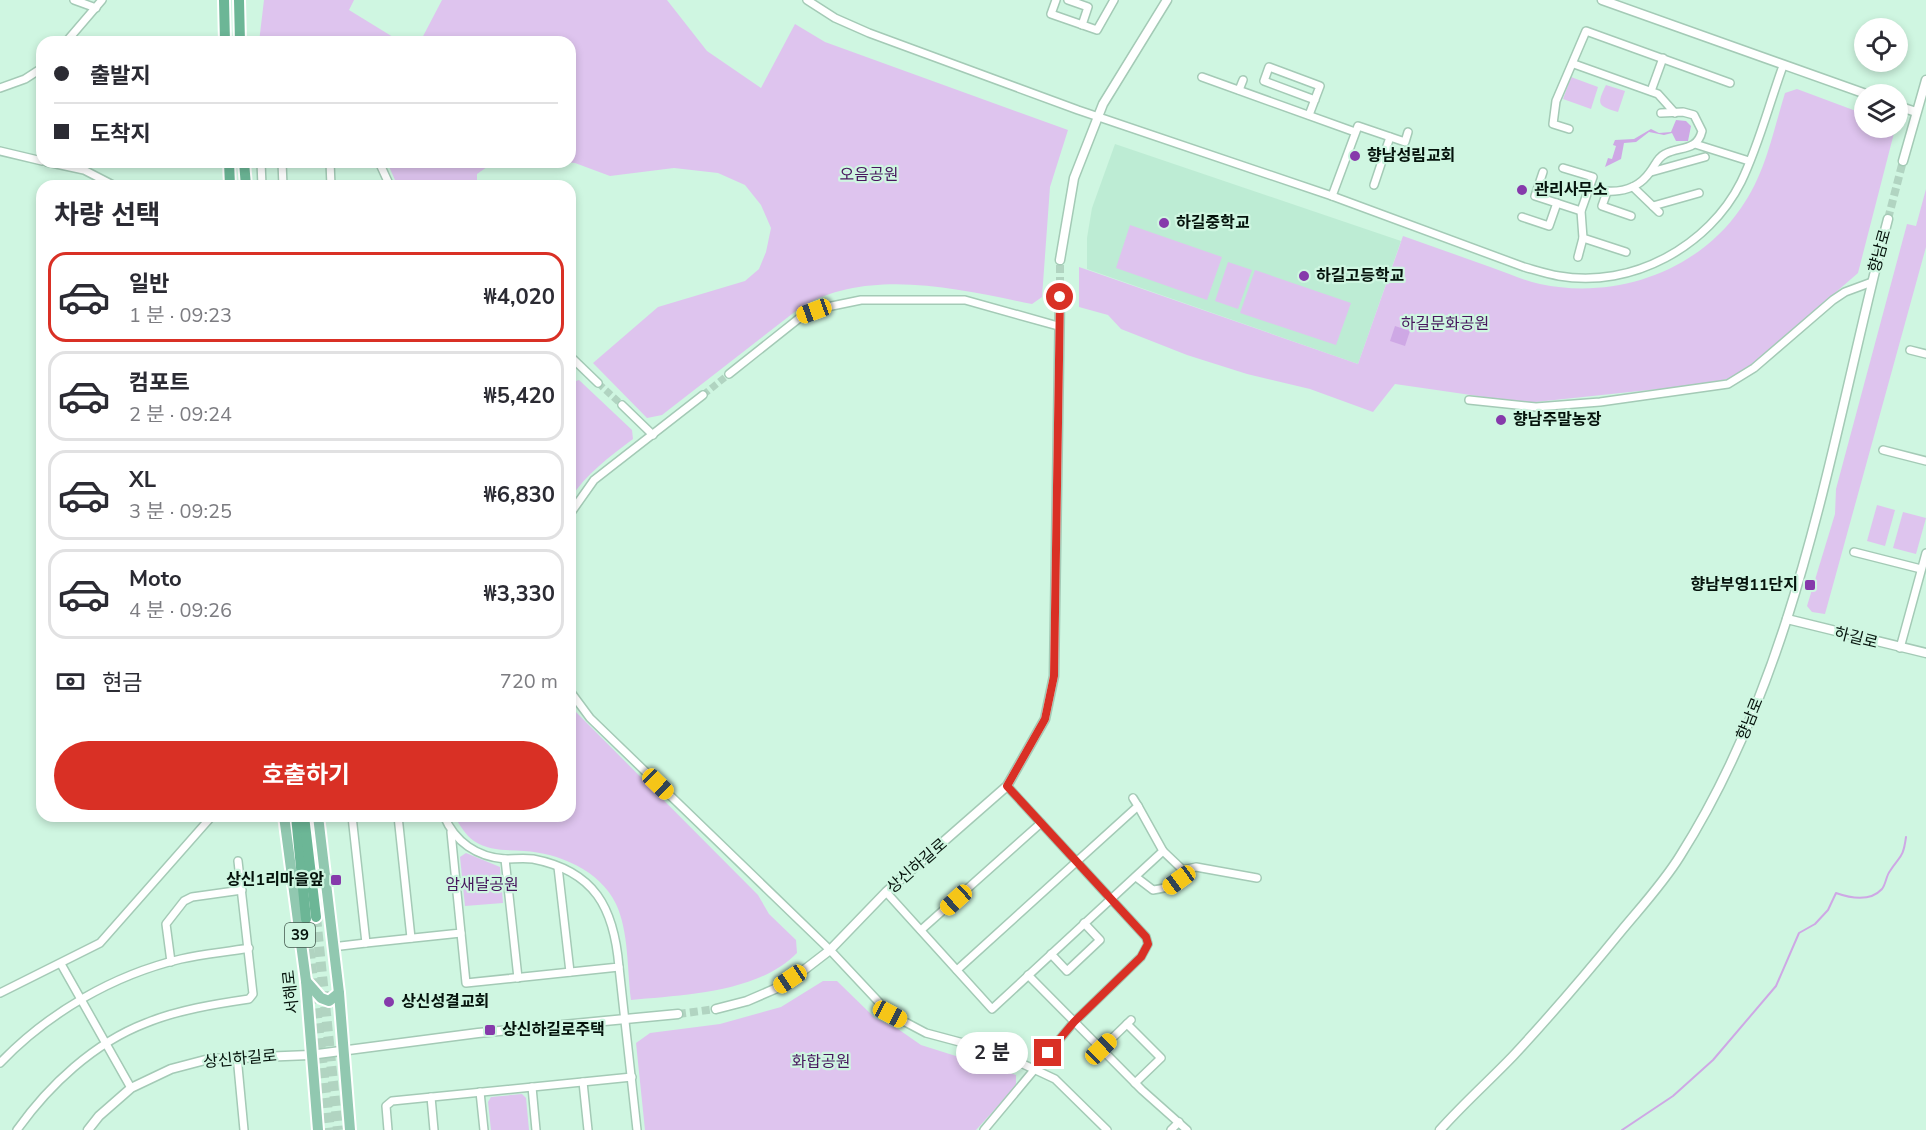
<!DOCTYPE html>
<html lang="ko">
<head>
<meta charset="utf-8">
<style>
  body { margin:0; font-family:"Nunito Sans","Noto Sans KR",sans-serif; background:#f7f7f7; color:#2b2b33; height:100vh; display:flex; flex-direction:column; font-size:22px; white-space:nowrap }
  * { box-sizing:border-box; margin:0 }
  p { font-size:20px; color:#7c7c81 }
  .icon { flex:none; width:33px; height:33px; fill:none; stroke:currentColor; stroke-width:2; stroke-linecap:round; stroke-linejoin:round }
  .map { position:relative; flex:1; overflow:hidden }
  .sheet { position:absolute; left:36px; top:180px; width:540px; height:642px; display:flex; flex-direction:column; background:#fff; border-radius:18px; box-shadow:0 3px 9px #0003 }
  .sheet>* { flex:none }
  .banner { position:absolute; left:36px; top:36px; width:540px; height:132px; border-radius:18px; box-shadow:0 3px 9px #0003; display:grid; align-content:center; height:132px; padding:0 18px; background:#fff }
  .fabs { position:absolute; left:1854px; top:18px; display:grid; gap:12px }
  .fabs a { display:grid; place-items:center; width:54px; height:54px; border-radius:50%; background:#fff; box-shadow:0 3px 9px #0003; font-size:30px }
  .end { position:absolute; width:27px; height:27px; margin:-14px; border:8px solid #d93025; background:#fff; box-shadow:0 0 0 3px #fff }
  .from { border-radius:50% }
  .bubble { position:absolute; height:42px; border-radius:21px; background:#fff; box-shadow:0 3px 9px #0003; font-size:20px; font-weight:700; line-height:42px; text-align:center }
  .car { position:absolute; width:18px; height:36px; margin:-18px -9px; border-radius:8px; box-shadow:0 0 4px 2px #0007; background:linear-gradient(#f5c518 24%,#345 0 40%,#f5c518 0 76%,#345 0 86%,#f5c518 0) }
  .banner b { display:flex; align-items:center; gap:21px; height:57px; font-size:22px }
  .banner b+b { border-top:2px solid #e1e1e2 }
  .banner i { width:15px; height:15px; background:#2b2b33 }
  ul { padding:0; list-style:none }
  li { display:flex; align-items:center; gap:18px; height:90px; margin:0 12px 9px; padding:0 6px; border:3px solid #e1e1e2; border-radius:18px }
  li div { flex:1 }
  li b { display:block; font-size:22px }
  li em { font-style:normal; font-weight:700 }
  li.selected { border-color:#d93025 }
  li>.icon { width:54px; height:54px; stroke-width:1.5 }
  h2 { padding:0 18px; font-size:27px; line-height:72px }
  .pay { display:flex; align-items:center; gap:15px; height:66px; padding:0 18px; font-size:22px }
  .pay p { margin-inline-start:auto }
  .action { display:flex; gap:12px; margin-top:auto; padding:12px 18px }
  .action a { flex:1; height:69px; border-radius:36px; background:#d93025; color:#fff; font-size:24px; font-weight:700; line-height:69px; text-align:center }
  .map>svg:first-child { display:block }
  .built { fill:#bdecd4 }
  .green { fill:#dec4ee }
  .water { fill:#cea8e5 }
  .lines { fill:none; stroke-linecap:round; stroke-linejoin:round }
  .stream { stroke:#cea8e5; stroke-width:2 }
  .minor-tunnel { stroke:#b1d4c1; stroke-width:7; stroke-dasharray:7 3.5; stroke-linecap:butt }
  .tertiary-tunnel { stroke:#b1d4c1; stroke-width:8; stroke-dasharray:8 4; stroke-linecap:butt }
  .trunk-tunnel { stroke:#b1d4c1; stroke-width:10; stroke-dasharray:10 5; stroke-linecap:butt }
  .minor-casing { stroke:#a4cab6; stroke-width:10 }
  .tertiary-casing { stroke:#a4cab6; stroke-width:11 }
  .primary-casing { stroke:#fff; stroke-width:14 }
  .trunk-casing { stroke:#fff; stroke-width:14 }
  .minor { stroke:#fff; stroke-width:7 }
  .tertiary { stroke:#fff; stroke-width:8 }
  .primary { stroke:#91c8b0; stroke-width:10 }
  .trunk { stroke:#6cb696; stroke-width:10 }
  .route { stroke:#d93025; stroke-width:8 }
  .poi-dot { fill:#863aab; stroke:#cff6e1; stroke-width:2 }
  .labels { text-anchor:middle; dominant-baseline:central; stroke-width:4.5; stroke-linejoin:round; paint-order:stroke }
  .shield { fill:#cff6e1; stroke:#42574c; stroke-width:1.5 }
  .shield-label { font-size:15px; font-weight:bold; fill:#05130c }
  .poi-label { font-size:16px; font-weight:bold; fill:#05130c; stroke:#cff6e1; text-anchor:start }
  .park-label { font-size:16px; fill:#47165d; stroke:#cff6e1 }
  .street-label { font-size:16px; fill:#05130c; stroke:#cff6e1 }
</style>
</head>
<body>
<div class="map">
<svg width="1926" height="1130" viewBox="0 0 1926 1130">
  <rect width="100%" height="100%" fill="#cff6e1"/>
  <polygon class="built" points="1115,144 1401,241 1358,364 1087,269 1087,238 1092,208"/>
  <g class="green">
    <polygon points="264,0 354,0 349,10 393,37 387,42 259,42"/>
    <path d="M442 0H667L707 51 761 88 795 24 825 42 1068 130 1050 187 1042 297 1032 304C958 289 870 267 801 307L662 415 647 418 593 363 658 307 745 281 759 269 766 252 771 228 761 205 745 185 718 173 674 168 610 176 575 163 564 162H570V42H420Z"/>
    <polygon points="1571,77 1598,87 1591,109 1563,99"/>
    <path d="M1606 85 1625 91 1618 112C1598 106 1596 105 1606 85Z"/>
    <path d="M1797 89 1864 114V128H1892L1894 133 1858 273 1755 362 1731 378 1706 384 1526 403 1395 384 1373 412 1310 389 1247 374 1187 355 1121 329 1108 315 1079 307V267L1358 364 1403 236C1433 247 1463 257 1493 268 1508 273 1524 281 1540 284 1615 300 1697 272 1741 208 1765 175 1773 132 1785 93Z"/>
    <polygon points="387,162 494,162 477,174 477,184 395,180"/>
    <polygon points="1926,189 1926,247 1825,614 1812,612 1807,606 1835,514 1836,489 1907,224 1916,226"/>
    <polygon points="1130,225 1222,257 1207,300 1116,268"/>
    <polygon points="1228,262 1252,270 1238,309 1215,301"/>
    <polygon points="1255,270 1351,303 1336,345 1240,313"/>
    <path d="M579 380 632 430 633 439C609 457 586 474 570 499V383Z"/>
    <polygon points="1877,505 1895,510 1885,546 1867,541"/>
    <polygon points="1903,512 1926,518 1916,554 1893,548"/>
    <path d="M570 706 758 895 769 914 796 940 797 953C758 993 682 995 631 1000 627 969 629 932 616 904 600 870 558 853 524 851 507 850 489 851 474 841 466 836 460 825 454 816H570Z"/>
    <polygon points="466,853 500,867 503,903 465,906 460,857"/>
    <polygon points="823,981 837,981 875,1018 898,1029 921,1045 1016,1075 1016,1086 976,1130 645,1130 636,1043 650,1033 720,1024 781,1007"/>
    <polygon points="522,1094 526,1098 529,1130 491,1130 488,1102 491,1097"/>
  </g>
  <g class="water">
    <polygon points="1676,120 1686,121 1691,126 1688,141 1676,141 1672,133 1664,135 1649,132 1636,142 1624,143 1621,159 1605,167 1608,158 1612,159 1616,146 1613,145 1615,140 1634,139 1651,129 1659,133 1671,132"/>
    <polygon points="1395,326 1410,331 1405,346 1390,341"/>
  </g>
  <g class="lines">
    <path class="stream" d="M1622 1130 1673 1096 1713 1060 1776 986 1799 933 1815 924 1828 910 1836 893C1850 898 1870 902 1882 889 1886 884 1886 876 1890 871 1900 855 1903 859 1906 837"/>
    <g class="minor-tunnel">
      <polyline points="598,383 622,405"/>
      <polyline points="703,395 729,374"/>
    </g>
    <g class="tertiary-tunnel">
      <polyline points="1888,219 1903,161"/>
      <polyline points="1060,297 1060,260"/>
      <polyline points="678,1014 716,1009"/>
    </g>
    <g class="trunk-tunnel">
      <polyline points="316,917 338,1130"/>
      <polyline points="306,919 330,1130"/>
    </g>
    <defs>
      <g id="minor">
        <polyline points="74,0 96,8"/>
        <path d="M807 0 835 18 869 33 1078 110 1332 196 1524 267C1535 270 1547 274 1559 276 1632 289 1709 246 1741 182 1759 145 1769 104 1783 66"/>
        <polyline points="1056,0 1051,14 1097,30 1114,0"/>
        <polyline points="1068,0 1088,7 1082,25"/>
        <polyline points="66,42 102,0"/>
        <polyline points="1574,64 1658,94 1675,113"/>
        <polyline points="1202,77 1355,132"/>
        <polyline points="0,88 25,79 42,68"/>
        <polyline points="1239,90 1243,80"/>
        <polyline points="1651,91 1663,58"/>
        <polyline points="1309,115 1320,86 1269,67 1264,81 1315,100"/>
        <polyline points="1569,129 1553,124 1556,101 1586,31 1730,83"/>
        <polyline points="1695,144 1749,161"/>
        <polyline points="0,151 42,161"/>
        <polyline points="47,162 84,170 115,186"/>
        <polyline points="261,162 262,186"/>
        <polyline points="282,162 283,186"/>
        <polyline points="330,162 331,186"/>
        <polyline points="379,162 390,186"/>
        <polyline points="1563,168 1593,177 1581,211 1583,238 1626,252"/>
        <polyline points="1543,172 1535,196 1581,211"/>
        <polyline points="1651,172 1705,157"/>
        <polyline points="1374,185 1390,137"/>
        <path d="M1581 186C1606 194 1634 195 1650 172 1655 166 1657 158 1665 154 1679 146 1697 152 1702 131L1694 115 1683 112 1661 113"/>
        <polyline points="1633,187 1659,212"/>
        <polyline points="1607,192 1602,206 1631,216"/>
        <polyline points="1332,196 1358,126 1405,142 1408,132"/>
        <polyline points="1653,206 1699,193"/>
        <polyline points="1522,217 1549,226 1557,203"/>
        <polyline points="1578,257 1583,238"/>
        <polyline points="1910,350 1926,354"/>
        <polyline points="570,356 598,383"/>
        <polyline points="729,374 802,316 827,307 861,300 965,300 1058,326"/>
        <polyline points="1469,400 1536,407 1600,402 1728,384 1754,368 1833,300 1845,292 1872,282"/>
        <polyline points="622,405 653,435"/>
        <polyline points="1883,450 1926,461"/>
        <polyline points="570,514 594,480 703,395"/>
        <polyline points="1854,552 1921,569"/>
        <polyline points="1900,648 1926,553"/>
        <polyline points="570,691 590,718 830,950 890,1014 926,1033 997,1052 1055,1079 1107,1130"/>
        <polyline points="352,816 366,943 461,933 451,832"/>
        <polyline points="398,816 411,938"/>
        <path d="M444 816C455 842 477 857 505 859 514 859 523 858 533 859 595 871 614 908 619 967L466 983 461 933"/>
        <polyline points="505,859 518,978"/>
        <polyline points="558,867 570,972"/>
        <polyline points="1183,870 1196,867 1257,878"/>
        <path d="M1136 877 1153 890C1169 888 1177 885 1183 870L1163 851"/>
        <polyline points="886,892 992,1009 1163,851 1138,806"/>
        <polyline points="921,930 1041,823"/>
        <polyline points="332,947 366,943"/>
        <polyline points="1051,954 1067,971 1100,940 1084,923"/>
        <polyline points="171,962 166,924 184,901 192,897 242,890"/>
        <polyline points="61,964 131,1088"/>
        <polyline points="619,967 637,1130"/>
        <polyline points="957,970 1138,806 1133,798"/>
        <polyline points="1028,975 1142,1090 1187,1130"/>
        <polyline points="0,993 100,943 212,816"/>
        <polyline points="1127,1024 1161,1058 1135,1083"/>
        <polyline points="1101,1049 1131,1020"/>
        <polyline points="237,1056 244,1130"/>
        <path d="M0 1063C48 1013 113 975 181 959 203 954 227 952 249 948"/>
        <polyline points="583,1082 588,1130"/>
        <polyline points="532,1087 536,1130"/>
        <polyline points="480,1092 484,1130"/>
        <polyline points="431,1097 434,1130"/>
        <path d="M17 1130C49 1085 94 1043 146 1023 178 1010 215 1004 249 999L253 994 238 861"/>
        <polyline points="388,1130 386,1106 392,1101 632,1077"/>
        <polyline points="984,1130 1074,1022 1141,957 1148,944 1146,937 1007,786"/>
        <polyline points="1171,1130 1179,1122"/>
      </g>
      <g id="tertiary">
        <polyline points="1602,0 1866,94"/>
        <polyline points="1898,106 1916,112"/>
        <polyline points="1903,161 1926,80"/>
        <polyline points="1060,260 1074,178 1103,104 1167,0"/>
        <polyline points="1787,619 1926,653"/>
        <polyline points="716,1009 747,1001 777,988 804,970 830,950 886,892 1007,786 1045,719 1054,676 1060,297"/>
        <polyline points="88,1130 99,1116 131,1088 171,1069 209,1059 310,1055 478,1033 678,1014"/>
        <path d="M1440 1130C1463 1104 1489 1081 1513 1056 1551 1015 1587 973 1622 930 1642 906 1664 882 1680 856 1801 665 1832 434 1888 219"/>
      </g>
      <g id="primary">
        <polyline points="284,816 306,981 318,1130"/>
        <polyline points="318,816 339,993 350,1130"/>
        <polyline points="306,981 321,998 329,1001 339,993"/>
      </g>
      <g id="trunk">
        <polyline points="224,0 225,42"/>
        <polyline points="239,0 240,42"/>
        <polyline points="229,162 230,186"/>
        <polyline points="244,162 246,186"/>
        <polyline points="296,816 306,919"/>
        <polyline points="304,816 316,917"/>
      </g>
    </defs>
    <use href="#minor" class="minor-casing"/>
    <use href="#tertiary" class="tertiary-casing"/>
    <use href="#primary" class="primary-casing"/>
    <use href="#trunk" class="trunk-casing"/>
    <use href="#minor" class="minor"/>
    <use href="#tertiary" class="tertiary"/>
    <use href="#primary" class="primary"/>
    <use href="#trunk" class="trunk"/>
  </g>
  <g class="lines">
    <polyline class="route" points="1048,1053 1074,1022 1141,957 1148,944 1146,937 1007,786 1045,719 1054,676 1060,297"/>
  </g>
  <g class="poi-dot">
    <circle cx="1355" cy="156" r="6"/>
    <circle cx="1522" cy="190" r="6"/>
    <circle cx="1164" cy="223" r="6"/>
    <circle cx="1304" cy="276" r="6"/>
    <circle cx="1501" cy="420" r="6"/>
    <rect x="1804" y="579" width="12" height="12" rx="3"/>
    <rect x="330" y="874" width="12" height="12" rx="3"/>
    <circle cx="389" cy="1002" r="6"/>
    <rect x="484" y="1024" width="12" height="12" rx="3"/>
  </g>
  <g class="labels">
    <rect class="shield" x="285" y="923" width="30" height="24" rx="4.5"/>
    <g class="shield-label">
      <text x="300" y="935">39</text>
    </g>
    <g class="poi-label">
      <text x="1367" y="156">향남성림교회</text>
      <text x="1534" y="190">관리사무소</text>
      <text x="1176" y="223">하길중학교</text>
      <text x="1316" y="276">하길고등학교</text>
      <text x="1513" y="420">향남주말농장</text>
      <text x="1798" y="585" text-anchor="end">향남부영11단지</text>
      <text x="324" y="880" text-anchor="end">상신1리마을앞</text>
      <text x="401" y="1002">상신성결교회</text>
      <text x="502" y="1030">상신하길로주택</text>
    </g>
    <g class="park-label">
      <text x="869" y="175">오음공원</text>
      <text x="1445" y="324">하길문화공원</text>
      <text x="482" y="885">암새달공원</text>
      <text x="821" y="1062">화합공원</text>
    </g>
    <g class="street-label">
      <text transform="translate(1880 251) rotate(-75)">향남로</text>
      <text transform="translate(1856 638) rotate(14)">하길로</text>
      <text transform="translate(1750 719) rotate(-68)">향남로</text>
      <text transform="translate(917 866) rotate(-41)">상신하길로</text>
      <text transform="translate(291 992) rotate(-96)">서해로</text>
      <text transform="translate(240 1059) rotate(-5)">상신하길로</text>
    </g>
  </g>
</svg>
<div class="fabs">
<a><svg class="icon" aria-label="locate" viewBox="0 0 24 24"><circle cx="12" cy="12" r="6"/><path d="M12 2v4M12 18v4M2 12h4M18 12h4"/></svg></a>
<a><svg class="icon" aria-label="layers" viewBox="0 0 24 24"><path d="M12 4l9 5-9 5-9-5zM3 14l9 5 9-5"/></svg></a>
</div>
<i class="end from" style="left:1060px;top:297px"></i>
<i class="end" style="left:1048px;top:1053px"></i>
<div class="bubble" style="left:956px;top:1032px;width:72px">2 분</div>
<i class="car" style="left:814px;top:311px;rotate:250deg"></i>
<i class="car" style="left:658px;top:784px;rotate:134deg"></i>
<i class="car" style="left:1179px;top:880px;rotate:234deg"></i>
<i class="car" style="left:956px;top:900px;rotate:228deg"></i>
<i class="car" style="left:790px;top:979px;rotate:236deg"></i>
<i class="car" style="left:890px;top:1014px;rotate:118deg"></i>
<i class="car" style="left:1101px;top:1049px;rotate:46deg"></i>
<div class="banner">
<b><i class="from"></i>출발지</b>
<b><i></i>도착지</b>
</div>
<section class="sheet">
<h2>차량 선택</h2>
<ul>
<li class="selected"><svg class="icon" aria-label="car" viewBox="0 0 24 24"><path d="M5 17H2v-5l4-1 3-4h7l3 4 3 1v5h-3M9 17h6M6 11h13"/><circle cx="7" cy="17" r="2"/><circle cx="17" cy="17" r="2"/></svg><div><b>일반</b><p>1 분 · 09:23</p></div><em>₩4,020</em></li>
<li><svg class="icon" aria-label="car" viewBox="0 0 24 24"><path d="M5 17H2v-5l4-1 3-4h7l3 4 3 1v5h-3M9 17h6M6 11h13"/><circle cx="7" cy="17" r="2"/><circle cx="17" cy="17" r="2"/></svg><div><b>컴포트</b><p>2 분 · 09:24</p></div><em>₩5,420</em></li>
<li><svg class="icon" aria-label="car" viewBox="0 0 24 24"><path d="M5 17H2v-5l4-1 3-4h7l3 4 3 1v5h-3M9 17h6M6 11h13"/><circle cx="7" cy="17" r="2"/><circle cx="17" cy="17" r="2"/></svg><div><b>XL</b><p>3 분 · 09:25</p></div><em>₩6,830</em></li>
<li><svg class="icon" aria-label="car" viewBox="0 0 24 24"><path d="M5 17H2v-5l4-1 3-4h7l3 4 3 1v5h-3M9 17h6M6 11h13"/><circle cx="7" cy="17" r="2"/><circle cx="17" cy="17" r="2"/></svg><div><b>Moto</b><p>4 분 · 09:26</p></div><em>₩3,330</em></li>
</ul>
<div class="pay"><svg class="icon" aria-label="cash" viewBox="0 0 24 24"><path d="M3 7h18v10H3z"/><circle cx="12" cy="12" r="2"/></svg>현금<p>720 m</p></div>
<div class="action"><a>호출하기</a></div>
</section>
</div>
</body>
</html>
